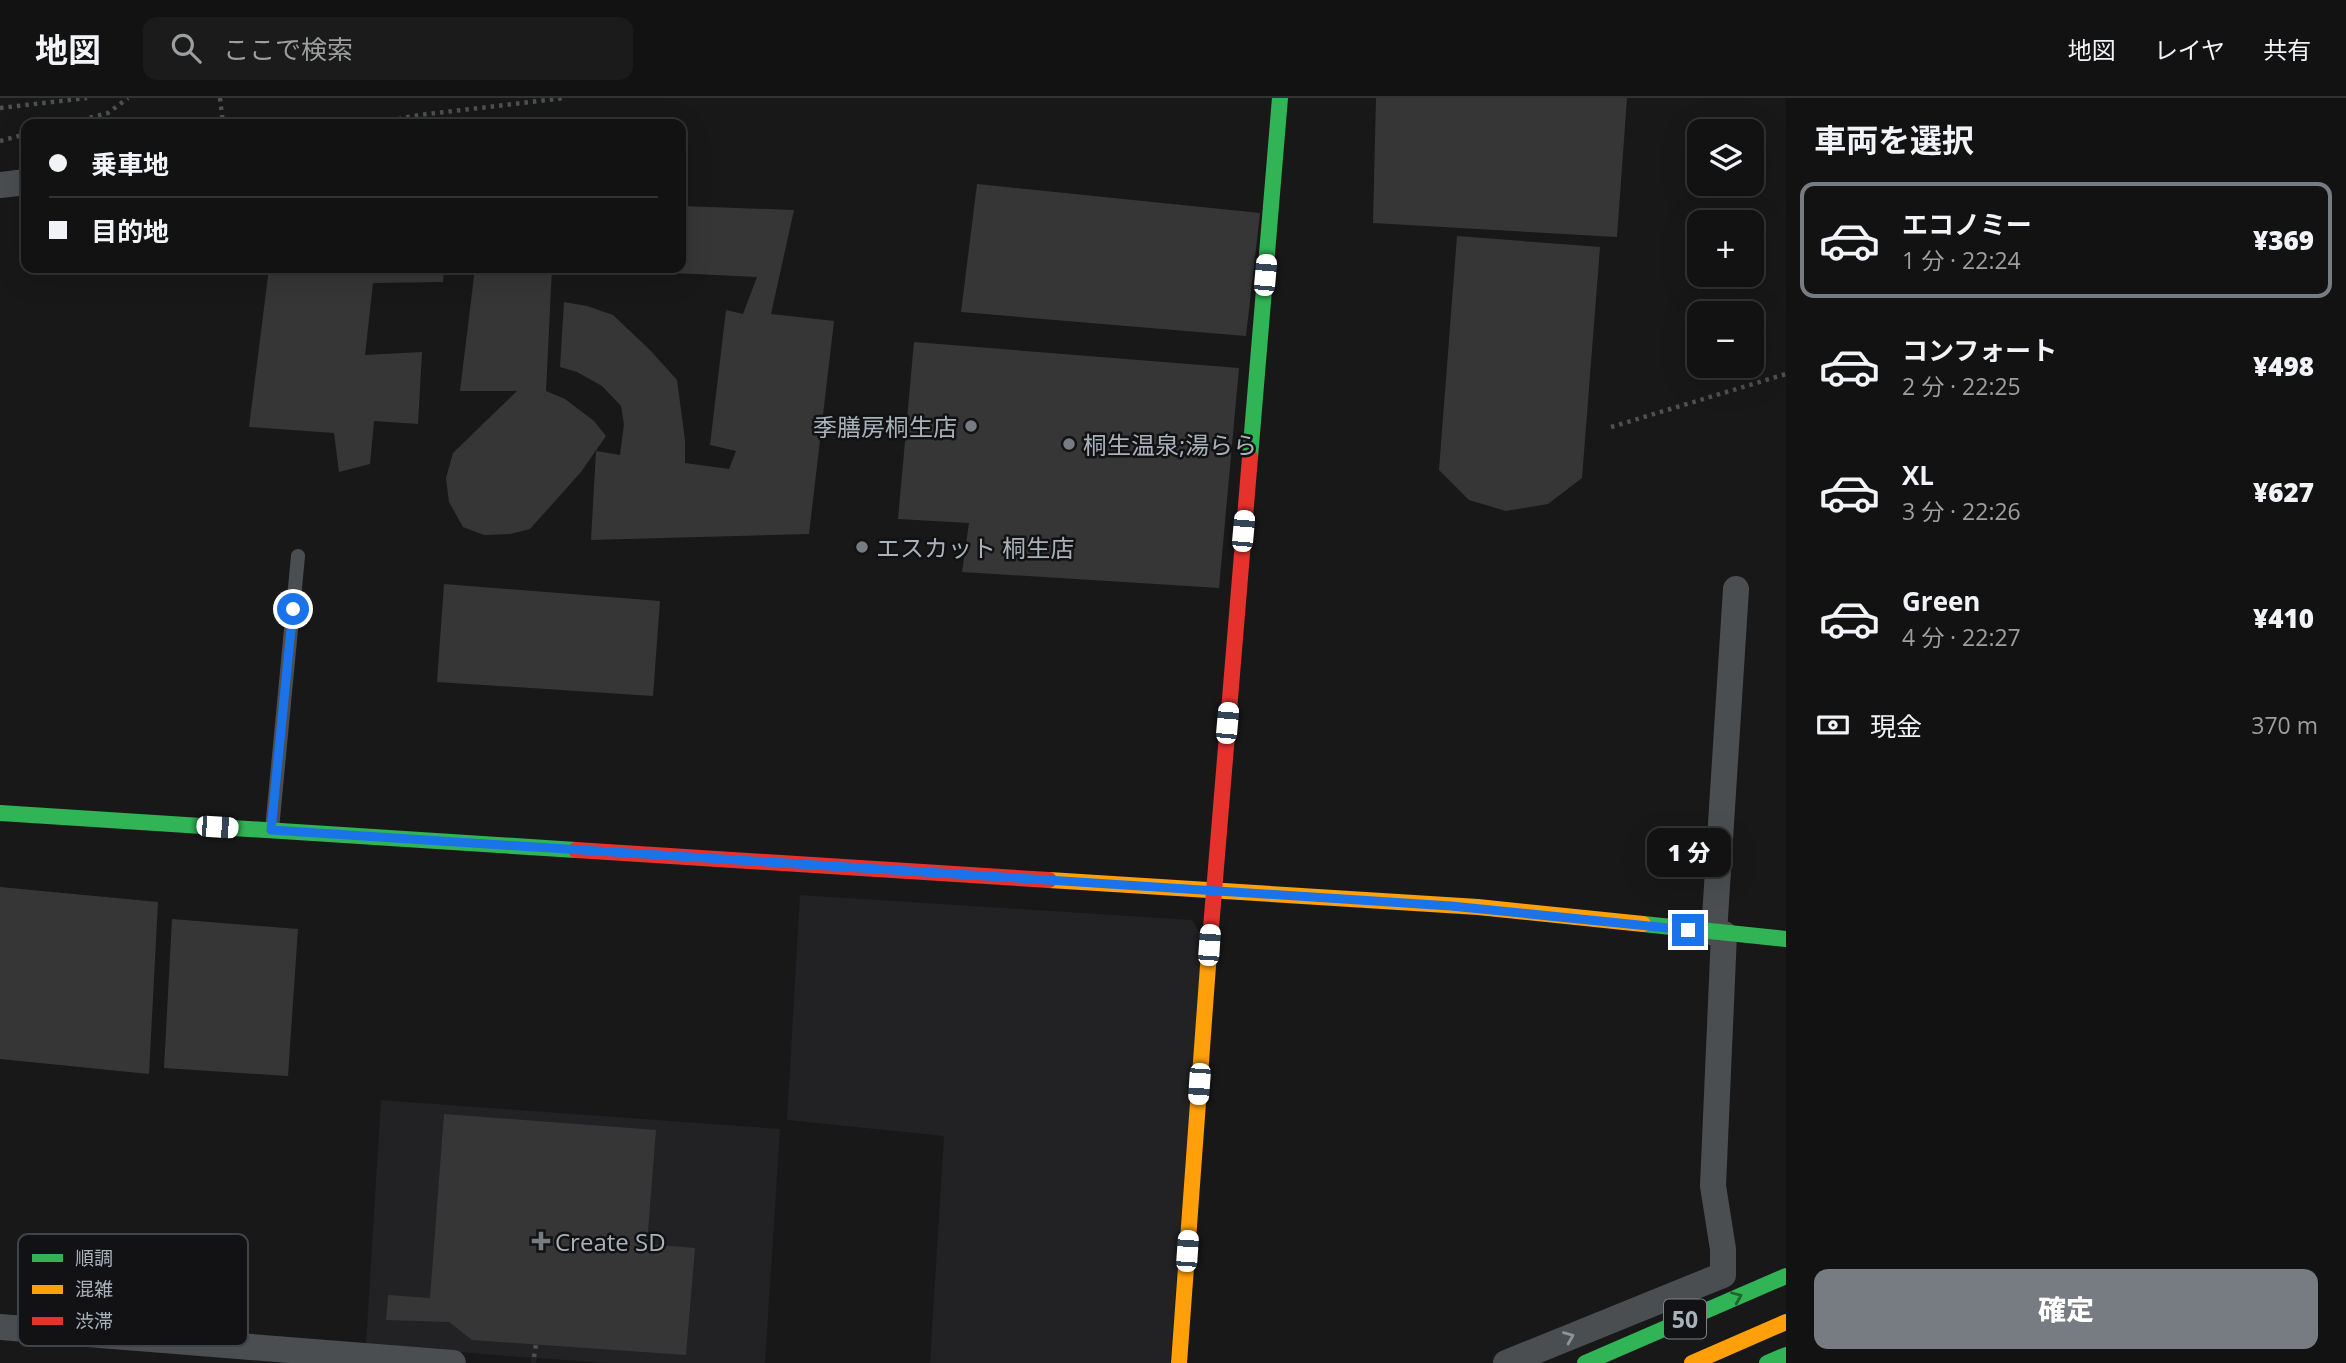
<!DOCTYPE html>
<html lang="ja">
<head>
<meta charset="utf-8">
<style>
  body { margin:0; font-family:"Open Sans","Noto Sans JP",sans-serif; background:#1b1b1b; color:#f1f3f6; height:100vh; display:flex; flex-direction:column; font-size:26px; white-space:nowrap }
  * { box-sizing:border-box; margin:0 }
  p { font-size:23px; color:#9c9e9f }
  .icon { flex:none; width:38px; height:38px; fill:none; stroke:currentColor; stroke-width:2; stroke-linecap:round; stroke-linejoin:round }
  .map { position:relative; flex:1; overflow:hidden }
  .panel { display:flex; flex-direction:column; background:#121212; width:560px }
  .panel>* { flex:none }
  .banner { position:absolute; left:21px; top:21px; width:665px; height:154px; border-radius:14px; box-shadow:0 7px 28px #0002,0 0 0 2px #313232; display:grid; align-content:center; height:154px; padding:0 28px; background:#121212 }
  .buttons { position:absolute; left:1687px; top:21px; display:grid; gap:14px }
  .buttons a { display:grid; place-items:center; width:77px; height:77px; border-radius:14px; background:#121212; box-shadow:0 7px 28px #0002,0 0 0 2px #313232; font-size:35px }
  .end { position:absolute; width:32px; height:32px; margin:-16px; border:9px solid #1a73e8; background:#fff; box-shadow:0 0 0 4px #fff }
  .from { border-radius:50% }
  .bubble { position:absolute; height:49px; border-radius:14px; background:#121212; box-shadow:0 7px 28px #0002,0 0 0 2px #313232; font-size:23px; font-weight:800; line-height:49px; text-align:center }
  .car { position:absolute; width:21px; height:42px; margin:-21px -10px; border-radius:9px; box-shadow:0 0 5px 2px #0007; background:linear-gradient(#fff 24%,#345 0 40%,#fff 0 76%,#345 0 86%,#fff 0) }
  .banner b { display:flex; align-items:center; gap:24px; height:66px; font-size:26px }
  .banner b+b { border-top:2px solid #313232 }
  .banner i { width:18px; height:18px; background:#f1f3f6 }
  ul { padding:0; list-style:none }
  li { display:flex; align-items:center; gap:21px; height:116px; margin:0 14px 10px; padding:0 14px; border:4px solid transparent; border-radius:14px }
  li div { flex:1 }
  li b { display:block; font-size:26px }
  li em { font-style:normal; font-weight:800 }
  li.selected { border-color:#767c81 }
  li>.icon { width:63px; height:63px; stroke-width:1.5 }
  h2 { padding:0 28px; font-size:32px; line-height:84px }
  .pay { display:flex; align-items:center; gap:18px; height:77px; padding:0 28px; font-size:26px }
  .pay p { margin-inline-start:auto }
  .primary-button { display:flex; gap:14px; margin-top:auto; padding:14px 28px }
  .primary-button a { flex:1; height:80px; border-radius:14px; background:#767c81; color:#fff; font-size:28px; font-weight:800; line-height:80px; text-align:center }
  header { display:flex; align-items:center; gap:42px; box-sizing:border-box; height:98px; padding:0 35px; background:#121212; border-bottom:2px solid #313232 }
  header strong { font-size:33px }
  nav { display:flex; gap:38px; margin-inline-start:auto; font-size:24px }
  .search { width:490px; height:63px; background:#1b1b1b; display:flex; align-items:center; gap:18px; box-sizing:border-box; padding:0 24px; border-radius:14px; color:#9c9e9f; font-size:26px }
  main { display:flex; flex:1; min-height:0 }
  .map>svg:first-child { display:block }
  .built { fill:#222224 }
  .building { fill:#363637 }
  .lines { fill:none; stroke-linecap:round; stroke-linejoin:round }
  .path { stroke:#4e5052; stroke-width:4.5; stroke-dasharray:3.5 5; stroke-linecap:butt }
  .lane { stroke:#4b4e51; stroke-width:14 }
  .street { stroke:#4b4e51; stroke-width:26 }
  .fast { stroke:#30b455; stroke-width:16 }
  .slow { stroke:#ff9f0a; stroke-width:16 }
  .jam { stroke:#e5322d; stroke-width:16 }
  .oneway { stroke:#216334 }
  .oneway2 { stroke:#8c949a }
  .route { stroke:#1a73e8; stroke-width:9 }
  .poi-dot { fill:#767c81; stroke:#121214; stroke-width:2.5 }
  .labels { text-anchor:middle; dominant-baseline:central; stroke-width:5; stroke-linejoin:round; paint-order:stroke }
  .shield { fill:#121214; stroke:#7b8288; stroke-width:2 }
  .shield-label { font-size:23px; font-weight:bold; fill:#a8b2b9 }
  .poi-label { font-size:24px; fill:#a8b2b9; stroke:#121214; text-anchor:start }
  .key { fill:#121214; stroke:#3f4246; stroke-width:2 }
  .key-label { font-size:19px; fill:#a8b2b9 }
</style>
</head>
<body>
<header>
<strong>地図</strong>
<div class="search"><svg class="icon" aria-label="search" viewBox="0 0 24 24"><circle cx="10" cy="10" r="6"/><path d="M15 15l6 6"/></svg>ここで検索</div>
<nav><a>地図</a><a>レイヤ</a><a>共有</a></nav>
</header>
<main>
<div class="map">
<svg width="1786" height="1265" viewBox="0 0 1786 1265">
  <rect width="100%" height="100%" fill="#181818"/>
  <g class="built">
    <polygon points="800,797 1192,822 1203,840 1170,1265 930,1265 944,1038 787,1022"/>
    <polygon points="381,1002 780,1031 765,1265 608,1265 537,1260 536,1265 531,1265 531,1260 366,1246"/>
  </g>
  <g class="building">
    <polygon points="1376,0 1627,0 1617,139 1373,125"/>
    <polygon points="977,86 1260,115 1246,238 961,214"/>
    <polygon points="681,108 794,112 771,216 834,223 809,436 591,442 596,353 620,357 624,326 621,308 602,288 577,274 560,269 564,204 587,208 613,217 650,252 677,282 685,342 685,365 729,371 736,353 710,347 726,212 743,216 757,179 610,172 610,170 681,170"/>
    <polygon points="1457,138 1600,149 1582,380 1548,406 1506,413 1469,402 1439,372"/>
    <polygon points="269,170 444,170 443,184 373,185 365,257 422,254 418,326 374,323 370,366 339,374 334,335 249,329"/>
    <polygon points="475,170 552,170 546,293 565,301 594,323 606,338 581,374 530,431 510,436 484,437 463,429 449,404 446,380 453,355 517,293 460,293"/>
    <polygon points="914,244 1239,270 1219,490 962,474 969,425 898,421"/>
    <polygon points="444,486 660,503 653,598 437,584"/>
    <polygon points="0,789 158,804 149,976 0,961"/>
    <polygon points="172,821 298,831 288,978 164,970"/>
    <polygon points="444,1016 656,1032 647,1146 695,1150 686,1257 472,1242 449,1224 386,1222 388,1197 430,1200"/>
  </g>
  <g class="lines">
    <g class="path">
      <polyline points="220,0 223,26"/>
      <polyline points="0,10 87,0"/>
      <polyline points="65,26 108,15 128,0"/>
      <polyline points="373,26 419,17 565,0"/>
      <polyline points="0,43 26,36"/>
      <polyline points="1611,329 1786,276"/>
      <polyline points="534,1259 536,1246"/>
    </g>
    <polyline class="lane" points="272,731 298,458"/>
    <g class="street">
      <polyline points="0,87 26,84"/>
      <polyline points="1714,835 1736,491"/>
      <polyline points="0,1229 453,1265"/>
      <polyline points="1506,1265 1723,1177 1723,1151 1713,1088 1724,836"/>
    </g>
    <g class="fast">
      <polyline points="1250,359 1280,0"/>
      <polyline points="0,715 576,752"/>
      <polyline points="1643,826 1786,841"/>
      <polyline points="1585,1265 1786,1178"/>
      <polyline points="1767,1265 1786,1257"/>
    </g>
    <g class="slow">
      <polyline points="1049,782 1478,809 1643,826"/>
      <polyline points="1179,1265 1209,854"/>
      <polyline points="1692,1265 1786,1224"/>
    </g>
    <g class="jam">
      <polyline points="576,752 1049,782"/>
      <polyline points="1209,854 1250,359"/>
    </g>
  </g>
  <defs><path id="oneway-chevron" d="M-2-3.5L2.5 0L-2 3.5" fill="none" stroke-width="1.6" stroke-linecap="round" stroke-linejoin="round" transform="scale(1.75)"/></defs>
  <use class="oneway" href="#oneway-chevron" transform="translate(1737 1199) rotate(-23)"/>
  <use class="oneway2" href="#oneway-chevron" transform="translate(1569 1239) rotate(-22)"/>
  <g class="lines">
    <polyline class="route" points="293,511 271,732 1451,808 1688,832"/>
  </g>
  <g class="poi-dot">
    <circle cx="971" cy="328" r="7"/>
    <circle cx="1069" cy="346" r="7"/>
    <circle cx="862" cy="449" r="7"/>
    <path d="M537.5 1132.5h7v7h7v7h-7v7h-7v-7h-7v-7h7z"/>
  </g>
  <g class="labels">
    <rect class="shield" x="1664" y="1201.5" width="42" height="39" rx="5"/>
    <g class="shield-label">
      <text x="1685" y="1221">50</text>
    </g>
    <g class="poi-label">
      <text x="957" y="328" text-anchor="end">季膳房桐生店</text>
      <text x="1083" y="346">桐生温泉;湯らら</text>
      <text x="876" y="449">エスカット 桐生店</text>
      <text x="555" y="1143">Create SD</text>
    </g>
  </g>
  <rect x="18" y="1136" width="230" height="112" rx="10" class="key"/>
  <rect x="32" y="1156" width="31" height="8" fill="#30b455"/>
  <rect x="32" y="1187" width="31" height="9" fill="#ff9f0a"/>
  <rect x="32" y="1219" width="31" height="8" fill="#e5322d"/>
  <g class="key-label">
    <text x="75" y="1167">順調</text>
    <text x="75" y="1198">混雑</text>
    <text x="75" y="1230">渋滞</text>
  </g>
</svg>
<div class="buttons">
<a><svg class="icon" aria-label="layers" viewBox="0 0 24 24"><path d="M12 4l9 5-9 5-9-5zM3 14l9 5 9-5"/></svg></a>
<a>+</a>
<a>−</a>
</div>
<i class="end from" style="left:293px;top:511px"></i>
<i class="end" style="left:1688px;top:832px"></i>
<div class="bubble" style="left:1647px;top:730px;width:84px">1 分</div>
<i class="car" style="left:1265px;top:177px;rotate:5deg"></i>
<i class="car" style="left:1243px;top:433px;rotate:5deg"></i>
<i class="car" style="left:1227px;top:625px;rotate:5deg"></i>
<i class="car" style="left:217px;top:729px;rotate:94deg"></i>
<i class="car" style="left:1209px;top:847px;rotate:4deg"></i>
<i class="car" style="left:1199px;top:986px;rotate:184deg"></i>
<i class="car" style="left:1187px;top:1153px;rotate:4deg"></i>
<div class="banner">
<b><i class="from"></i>乗車地</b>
<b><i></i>目的地</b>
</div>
</div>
<section class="panel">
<h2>車両を選択</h2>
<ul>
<li class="selected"><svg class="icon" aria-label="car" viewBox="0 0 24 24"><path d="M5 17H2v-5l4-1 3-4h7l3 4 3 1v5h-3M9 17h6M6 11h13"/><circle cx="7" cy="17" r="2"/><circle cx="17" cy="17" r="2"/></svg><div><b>エコノミー</b><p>1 分 · 22:24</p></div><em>¥369</em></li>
<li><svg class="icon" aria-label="car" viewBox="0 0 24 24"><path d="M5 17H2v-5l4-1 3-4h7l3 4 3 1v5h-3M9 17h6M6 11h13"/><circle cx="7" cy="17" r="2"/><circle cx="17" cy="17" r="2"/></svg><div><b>コンフォート</b><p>2 分 · 22:25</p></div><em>¥498</em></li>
<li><svg class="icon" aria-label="car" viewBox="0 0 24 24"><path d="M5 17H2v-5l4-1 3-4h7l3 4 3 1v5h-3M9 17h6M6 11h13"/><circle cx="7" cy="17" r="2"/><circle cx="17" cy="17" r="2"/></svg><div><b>XL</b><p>3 分 · 22:26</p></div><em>¥627</em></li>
<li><svg class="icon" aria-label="car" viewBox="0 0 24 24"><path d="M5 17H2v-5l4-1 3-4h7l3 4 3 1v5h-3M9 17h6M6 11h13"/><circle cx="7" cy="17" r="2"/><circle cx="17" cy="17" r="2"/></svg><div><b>Green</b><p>4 分 · 22:27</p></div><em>¥410</em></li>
</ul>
<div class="pay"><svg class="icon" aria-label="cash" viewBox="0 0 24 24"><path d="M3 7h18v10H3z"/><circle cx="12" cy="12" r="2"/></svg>現金<p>370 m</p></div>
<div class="primary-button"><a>確定</a></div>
</section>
</main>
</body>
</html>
